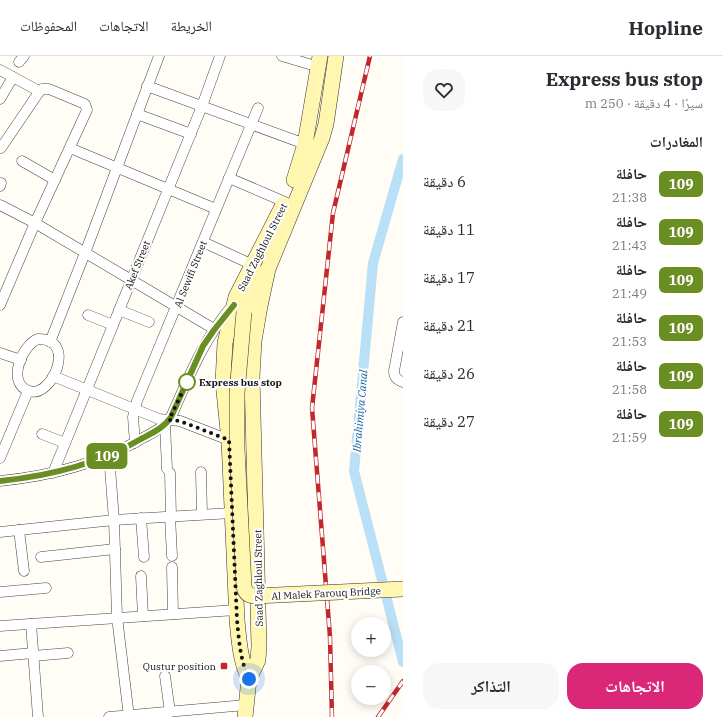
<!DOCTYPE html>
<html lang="ar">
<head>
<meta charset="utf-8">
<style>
	body { margin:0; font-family:"IBM Plex Serif","Noto Naskh Arabic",serif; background:#f7f7f7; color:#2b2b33; direction:rtl; height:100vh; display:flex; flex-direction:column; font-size:15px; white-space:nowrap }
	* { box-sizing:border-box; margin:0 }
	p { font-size:13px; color:#7c7c81 }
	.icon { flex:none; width:22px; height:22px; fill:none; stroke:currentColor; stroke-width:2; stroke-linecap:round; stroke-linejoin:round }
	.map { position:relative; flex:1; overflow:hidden; direction:ltr }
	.drawer { display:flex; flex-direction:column; background:#fff; width:320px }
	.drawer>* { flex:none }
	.badge { padding:0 8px; border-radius:6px; font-size:14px; line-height:26px }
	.buttons { position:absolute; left:351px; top:561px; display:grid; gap:8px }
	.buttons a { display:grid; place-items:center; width:40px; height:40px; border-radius:50%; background:#fff; box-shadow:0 2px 10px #0003; font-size:20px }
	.you { position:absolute; width:20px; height:20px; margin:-10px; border:3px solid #fff; border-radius:50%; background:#1a73e8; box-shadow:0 0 0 6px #1a73e833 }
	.map>.badge { position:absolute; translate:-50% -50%; box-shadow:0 0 0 2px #fff }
	h2 { padding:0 20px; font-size:15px; line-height:36px }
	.round { display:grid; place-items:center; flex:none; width:42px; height:42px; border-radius:16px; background:#f7f7f7 }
	.summary { display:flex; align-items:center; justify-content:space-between; height:68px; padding:0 20px }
	h1 { font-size:19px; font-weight:700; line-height:30px }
	.primary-button { display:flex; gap:8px; margin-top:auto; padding:8px 20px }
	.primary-button a { flex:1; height:46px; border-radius:16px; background:#db2777; color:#fff; font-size:16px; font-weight:700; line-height:46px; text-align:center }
	.primary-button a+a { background:#f7f7f7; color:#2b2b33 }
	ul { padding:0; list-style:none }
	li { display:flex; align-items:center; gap:12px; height:48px; padding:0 20px }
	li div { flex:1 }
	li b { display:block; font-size:15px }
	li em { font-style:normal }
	li .badge { min-width:44px; font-weight:700; text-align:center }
	header { display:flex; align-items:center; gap:24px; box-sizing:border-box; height:56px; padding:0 20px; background:#fff; border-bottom:1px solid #e1e1e2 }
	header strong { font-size:19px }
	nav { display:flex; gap:22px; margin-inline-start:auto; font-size:14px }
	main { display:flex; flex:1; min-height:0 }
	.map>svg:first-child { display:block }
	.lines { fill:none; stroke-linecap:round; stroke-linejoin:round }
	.canal { stroke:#b9e0f7; stroke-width:10 }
	.minor-casing { stroke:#444; stroke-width:11 }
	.secondary-casing { stroke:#333; stroke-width:16 }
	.minor { stroke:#fff; stroke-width:10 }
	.secondary { stroke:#fff6b0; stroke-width:15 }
	.rail-casing { stroke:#c4262e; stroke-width:4.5 }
	.rail { stroke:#fff; stroke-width:3; stroke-dasharray:9; stroke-linecap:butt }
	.secondary-bridge-casing { stroke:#333; stroke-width:16; stroke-linecap:butt }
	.secondary-bridge { stroke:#fff6b0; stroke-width:15 }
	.line-casing { stroke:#fff; stroke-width:9 }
	.line { stroke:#6b8e23; stroke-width:6 }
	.walk { stroke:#111; stroke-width:4; stroke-dasharray:0 7.2 }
	.stop-dot { fill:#fff; stroke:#6b8e23; stroke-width:2 }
	.poi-dot { fill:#c4262e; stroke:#fff; stroke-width:1.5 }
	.labels { text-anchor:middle; stroke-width:4; stroke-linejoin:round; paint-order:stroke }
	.street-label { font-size:10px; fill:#111; stroke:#fff }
	.stop-label { font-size:10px; font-weight:bold; fill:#111; stroke:#fff; text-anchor:start }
	.poi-label { font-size:10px; fill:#111; stroke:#fff; text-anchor:end }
	.water-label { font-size:11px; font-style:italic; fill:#1768a6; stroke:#fff }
</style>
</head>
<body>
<header>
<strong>Hopline</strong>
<nav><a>الخريطة</a><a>الاتجاهات</a><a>المحفوظات</a></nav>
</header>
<main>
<section class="drawer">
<div class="summary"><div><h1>Express bus stop</h1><p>سيرًا · 4 دقيقة · 250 m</p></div><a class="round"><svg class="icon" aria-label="heart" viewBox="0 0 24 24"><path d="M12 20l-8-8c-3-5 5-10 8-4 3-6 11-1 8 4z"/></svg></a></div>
<h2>المغادرات</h2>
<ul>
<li><span class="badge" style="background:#6b8e23;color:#fff">109</span><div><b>حافلة</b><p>21:38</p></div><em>6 دقيقة</em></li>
<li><span class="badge" style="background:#6b8e23;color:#fff">109</span><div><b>حافلة</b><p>21:43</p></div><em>11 دقيقة</em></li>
<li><span class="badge" style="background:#6b8e23;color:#fff">109</span><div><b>حافلة</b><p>21:49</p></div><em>17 دقيقة</em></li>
<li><span class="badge" style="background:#6b8e23;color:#fff">109</span><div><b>حافلة</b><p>21:53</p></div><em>21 دقيقة</em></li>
<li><span class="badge" style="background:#6b8e23;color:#fff">109</span><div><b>حافلة</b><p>21:58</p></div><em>26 دقيقة</em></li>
<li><span class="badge" style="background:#6b8e23;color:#fff">109</span><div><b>حافلة</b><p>21:59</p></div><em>27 دقيقة</em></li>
</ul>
<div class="primary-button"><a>الاتجاهات</a><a>التذاكر</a></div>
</section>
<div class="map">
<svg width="403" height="661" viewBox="0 0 403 661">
	<rect width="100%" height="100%" fill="#fffdf5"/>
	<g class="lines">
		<polyline class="canal" points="403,103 373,207 354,415 403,606"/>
		<defs>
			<g id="minor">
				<polyline points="282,0 319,11"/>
				<polyline points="19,6 24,0"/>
				<polyline points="0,14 37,34 39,36 1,92"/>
				<polyline points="147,30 305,88"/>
				<polyline points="0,43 13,21"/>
				<polyline points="137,58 191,78"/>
				<polyline points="70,92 216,153"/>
				<polyline points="22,105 55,124"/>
				<polyline points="229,122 285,146"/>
				<polyline points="0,130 1,127"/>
				<polyline points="0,149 35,167 214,273"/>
				<polyline points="203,186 253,209"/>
				<polyline points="0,249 35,167 87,54 85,48 49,33 42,33 39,36"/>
				<polyline points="119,254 149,266"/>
				<polyline points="88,259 113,269"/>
				<path d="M403,266L394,315C394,321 397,324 403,326"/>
				<path d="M38,283C78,282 52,343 29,335C6,327 22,289 38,283Z"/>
				<polyline points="50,286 85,197 159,0"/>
				<polyline points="0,297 21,304"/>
				<polyline points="53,320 159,363 180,365 229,384"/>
				<polyline points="165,368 167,413"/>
				<polyline points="42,378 65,387"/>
				<polyline points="135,387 133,361 137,345 258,52"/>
				<polyline points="109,399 114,464 117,561 129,661"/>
				<polyline points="0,402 28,335"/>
				<polyline points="201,416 202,458"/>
				<polyline points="53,417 202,50 220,0"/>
				<polyline points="170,417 171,460"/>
				<path d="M0,425C50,420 98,408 141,383C152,377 164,372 171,361C189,321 203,284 232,250"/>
				<polyline points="170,460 172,500"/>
				<polyline points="141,462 144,501"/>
				<polyline points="19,474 24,515"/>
				<polyline points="0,476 114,464 232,457"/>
				<polyline points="41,501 115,493"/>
				<polyline points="172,511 173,558"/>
				<polyline points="141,520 143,560"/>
				<polyline points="0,536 46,532"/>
				<polyline points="31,568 38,661"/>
				<polyline points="0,570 236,554"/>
				<polyline points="0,600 33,597"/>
				<polyline points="33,600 68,597"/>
				<polyline points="165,620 170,656"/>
				<polyline points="109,661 246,649"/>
			</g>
			<g id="secondary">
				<polyline points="294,124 305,88 320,0"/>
				<path d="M244,256C249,241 253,227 265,216"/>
				<path d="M249,623C240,604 239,584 237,564L229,384L223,326L225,287L236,241L283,149"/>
				<polyline points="245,661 249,623 258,604 259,590 252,321 254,285 260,250 268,213 322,82 326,68 336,0"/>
			</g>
		</defs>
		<use href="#minor" class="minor-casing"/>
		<use href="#secondary" class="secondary-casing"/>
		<use href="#minor" class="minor"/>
		<use href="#secondary" class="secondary"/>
		<defs>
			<g id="rail">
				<polyline points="332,661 330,581 312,352 333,157 370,0"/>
				<polyline points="378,661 403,625"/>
			</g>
		</defs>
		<use href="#rail" class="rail-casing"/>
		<use href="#rail" class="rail"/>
		<defs>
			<path id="secondary-bridge" d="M244,256L237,337V393L244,530C245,537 249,540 256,540L403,533"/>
		</defs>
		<use href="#secondary-bridge" class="secondary-bridge-casing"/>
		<use href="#secondary-bridge" class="secondary-bridge"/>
	</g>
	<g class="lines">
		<defs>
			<path id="line" d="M0,425C50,420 98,408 141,383C152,377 164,372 171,361L203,290L214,274L234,249"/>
		</defs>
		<use href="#line" class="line-casing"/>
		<use href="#line" class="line"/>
		<path class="walk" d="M187,326L169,364L180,365L229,384L237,564C239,584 240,604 249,623"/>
	</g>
	<circle class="stop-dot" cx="187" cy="326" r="8"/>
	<rect class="poi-dot" x="220" y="606" width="8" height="8" rx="2"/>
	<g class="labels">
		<g class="street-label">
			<text transform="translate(262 191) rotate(-63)" y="4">Saad Zaghloul Street</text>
			<text transform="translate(137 209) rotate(-68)" y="4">Akef Street</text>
			<text transform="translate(190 218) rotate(-68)" y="4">Al Sewifi Street</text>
			<text transform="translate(258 522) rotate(-91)" y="4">Saad Zaghloul Street</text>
			<text transform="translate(326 537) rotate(-3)" y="4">Al Malek Farouq Bridge</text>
		</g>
		<g class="stop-label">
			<text x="199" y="330">Express bus stop</text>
		</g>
		<g class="poi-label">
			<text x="216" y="614">Qustur position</text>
		</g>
		<g class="water-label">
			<text transform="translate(360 355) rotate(-85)" y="4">Ibrahimiya Canal</text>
		</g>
	</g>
</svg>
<div class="buttons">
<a>+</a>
<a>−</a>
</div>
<div class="you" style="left:249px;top:623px"></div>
<b class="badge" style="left:107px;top:400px;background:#6b8e23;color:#fff">109</b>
</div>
</main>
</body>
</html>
